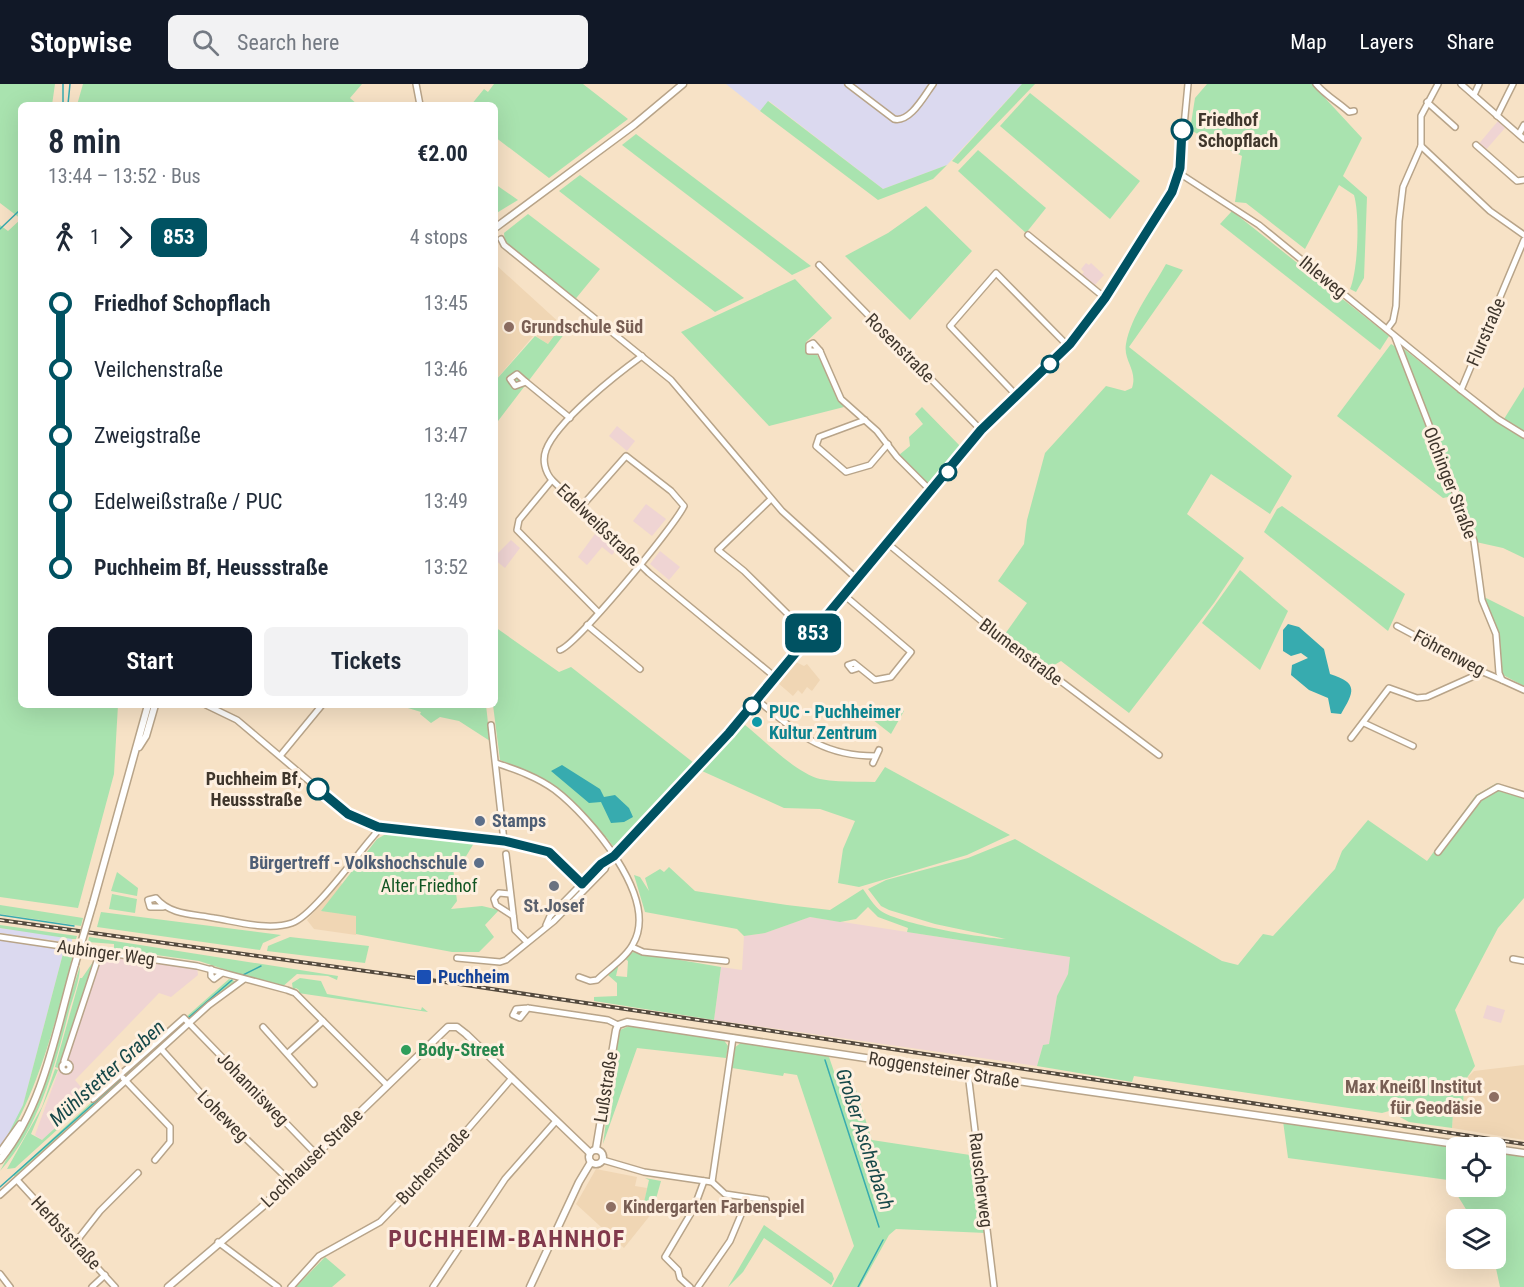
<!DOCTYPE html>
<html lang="en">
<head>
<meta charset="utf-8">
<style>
	body { margin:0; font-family:"Roboto Condensed",sans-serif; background:#f2f2f3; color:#1f2937; height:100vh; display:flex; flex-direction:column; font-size:22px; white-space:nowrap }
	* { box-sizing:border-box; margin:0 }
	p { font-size:20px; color:#747a83 }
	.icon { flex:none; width:33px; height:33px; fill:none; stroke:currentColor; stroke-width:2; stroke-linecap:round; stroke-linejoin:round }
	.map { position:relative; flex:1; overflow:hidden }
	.drawer { position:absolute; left:18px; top:18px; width:480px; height:606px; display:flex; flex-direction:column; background:#fff; border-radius:9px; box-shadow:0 6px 24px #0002 }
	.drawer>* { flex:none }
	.badge { padding:0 12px; border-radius:9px; font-size:21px; line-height:39px }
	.fabs { position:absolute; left:1446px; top:1053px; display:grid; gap:12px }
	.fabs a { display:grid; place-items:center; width:60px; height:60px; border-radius:9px; background:#fff; box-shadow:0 6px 24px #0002; font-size:30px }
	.map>.badge { position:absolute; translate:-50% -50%; box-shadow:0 0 0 3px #fff }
	.legs { display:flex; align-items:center; gap:9px; height:66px; padding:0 30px; font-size:20px }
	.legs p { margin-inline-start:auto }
	.summary { display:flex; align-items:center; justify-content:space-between; height:102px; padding:0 30px }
	h1 { font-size:33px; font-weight:600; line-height:45px }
	.cta { display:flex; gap:12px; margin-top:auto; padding:12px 30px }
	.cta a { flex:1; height:69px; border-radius:9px; background:#111827; color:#fff; font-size:24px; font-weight:600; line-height:69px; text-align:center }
	.cta a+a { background:#f2f2f3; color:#1f2937 }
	ul { padding:0 30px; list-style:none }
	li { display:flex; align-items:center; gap:21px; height:66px; font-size:22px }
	li i { display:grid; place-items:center; width:9px; height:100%; margin:0 8px; background:currentColor }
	li i::after { content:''; width:15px; height:15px; margin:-8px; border:4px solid; border-radius:50%; background:#fff }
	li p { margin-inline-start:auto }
	li:first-child i { background:linear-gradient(#0000 50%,currentColor 0) }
	li:last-child i { background:linear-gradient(currentColor 50%,#0000 0) }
	header { display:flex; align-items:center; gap:36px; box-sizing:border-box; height:84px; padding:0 30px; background:#111827; color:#fff }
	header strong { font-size:28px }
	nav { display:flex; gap:33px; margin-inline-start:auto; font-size:21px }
	.search { width:420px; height:54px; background:#f2f2f3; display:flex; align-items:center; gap:15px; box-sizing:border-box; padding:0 21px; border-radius:9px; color:#747a83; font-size:22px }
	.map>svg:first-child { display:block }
	.commercial { fill:#dbd9ef }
	.industrial { fill:#efd4d3 }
	.built { fill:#f0d6b4 }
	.green { fill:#a9e3af }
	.water { fill:#37abaf }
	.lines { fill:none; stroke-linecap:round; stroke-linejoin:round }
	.stream { stroke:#37abaf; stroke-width:1.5 }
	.minor-casing { stroke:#b8a489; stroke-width:8 }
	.tertiary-casing { stroke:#b8a489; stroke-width:9 }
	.minor { stroke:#fff; stroke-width:5 }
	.tertiary { stroke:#fff; stroke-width:6 }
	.rail-casing { stroke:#544a3e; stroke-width:4 }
	.rail { stroke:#fef0e0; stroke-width:1.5; stroke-dasharray:4.5; stroke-linecap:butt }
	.tertiary-bridge-casing { stroke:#b8a489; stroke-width:9; stroke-linecap:butt }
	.tertiary-bridge { stroke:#fff; stroke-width:6 }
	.line-1-casing { stroke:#fff; stroke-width:14 }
	.line-1 { stroke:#005262; stroke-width:9 }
	.stop-1-dot { fill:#fff; stroke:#005262; stroke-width:3 }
	.education-dot { fill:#8d6e63; stroke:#fef0e0; stroke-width:2 }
	.culture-dot { fill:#0f9aa8; stroke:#fef0e0; stroke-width:2 }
	.service-dot { fill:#5c6f8a; stroke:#fef0e0; stroke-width:2 }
	.worship-dot { fill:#6b7280; stroke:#fef0e0; stroke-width:2 }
	.transit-dot { fill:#1a4fb4; stroke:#fef0e0; stroke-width:2 }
	.leisure-dot { fill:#2e9e5b; stroke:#fef0e0; stroke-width:2 }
	.labels { text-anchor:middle; stroke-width:6; stroke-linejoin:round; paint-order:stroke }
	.stop-label { font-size:18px; font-weight:bold; fill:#3f362c; stroke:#fef0e0; text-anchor:start }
	.street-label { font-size:18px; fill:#3f362c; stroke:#fef0e0 }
	.education-label { font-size:18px; font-weight:bold; fill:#785e54; stroke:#fef0e0; text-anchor:start }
	.culture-label { font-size:18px; font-weight:bold; fill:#0d838f; stroke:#fef0e0; text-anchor:start }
	.service-label { font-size:18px; font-weight:bold; fill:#4e5e75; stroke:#fef0e0; text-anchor:start }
	.park-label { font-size:18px; fill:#152; stroke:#fef0e0 }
	.worship-label { font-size:18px; font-weight:bold; fill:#5b616d; stroke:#fef0e0 }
	.transit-label { font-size:18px; font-weight:bold; fill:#164399; stroke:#fef0e0; text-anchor:start }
	.leisure-label { font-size:18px; font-weight:bold; fill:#27864d; stroke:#fef0e0; text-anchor:start }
	.water-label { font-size:20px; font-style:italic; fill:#164849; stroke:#fef0e0 }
	.district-label { font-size:24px; font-weight:bold; letter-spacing:1.5px; fill:#81394c; stroke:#fef0e0 }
</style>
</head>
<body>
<header>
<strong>Stopwise</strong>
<div class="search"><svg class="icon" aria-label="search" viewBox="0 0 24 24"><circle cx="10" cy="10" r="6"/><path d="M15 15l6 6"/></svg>Search here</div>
<nav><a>Map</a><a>Layers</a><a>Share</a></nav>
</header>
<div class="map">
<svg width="1524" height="1203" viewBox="0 0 1524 1203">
	<rect width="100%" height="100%" fill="#f7e2c6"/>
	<g class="commercial">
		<polygon points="726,0 1022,0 947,81 883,105 769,17 760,27"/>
		<polygon points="0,844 72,854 72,859 0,849"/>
		<polygon points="0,856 64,866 23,1021 13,1043 0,1062"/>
	</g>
	<g class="industrial">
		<polygon points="1498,37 1505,44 1484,68 1477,62"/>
		<polygon points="1086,179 1089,181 1091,179 1104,191 1094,202 1081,191 1084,188 1081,185"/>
		<polygon points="617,342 635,357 627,367 609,352"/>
		<polygon points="646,420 666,435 652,452 633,437"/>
		<polygon points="595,450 616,466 612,471 602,463 587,481 578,473"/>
		<polygon points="511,456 520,464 505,484 495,476 495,472"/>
		<polygon points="660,467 680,483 669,496 650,480"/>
		<polygon points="810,833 1070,873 1068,890 1057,912 1049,960 1043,961 1037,982 714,936 721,883 742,886 744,852 765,849"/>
		<polygon points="102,868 197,882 198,891 171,913 159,909 75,996 89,1013 42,1056 35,1051"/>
		<polygon points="1487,921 1505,926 1501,939 1483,934"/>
	</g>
	<g class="built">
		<polygon points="495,180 562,241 548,260 534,251 495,297"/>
		<polygon points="796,578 804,582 807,580 820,596 812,607 807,603 802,610 798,606 793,612 778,599"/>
		<polygon points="340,798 350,807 358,837 356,851 314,845 307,836"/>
		<polygon points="1524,981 1524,1056 1452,1044 1453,1030 1463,1029 1464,997 1474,987"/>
		<polygon points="596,1085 637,1093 635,1102 647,1104 643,1127 652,1129 624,1164 576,1120"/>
	</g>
	<g class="green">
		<polygon points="0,0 55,0 52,21 21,21 21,621 118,621 114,690 78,824 0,813 0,141 8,147 21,135 0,119"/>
		<polygon points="83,0 362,0 350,14 358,21 77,21"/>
		<polygon points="494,0 583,0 628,35 549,94 495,53 495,21 471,21 484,5 488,8"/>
		<polygon points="1022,0 1035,0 958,80 952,77"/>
		<path d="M1207,0H1312L1362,54L1343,92L1367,113L1364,194L1356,208L1350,205C1358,187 1360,131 1354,111L1339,101L1305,165L1246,119L1235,118L1242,72L1190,46L1195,14Z"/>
		<polygon points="1030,9 1140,97 1110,135 1000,42"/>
		<polygon points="768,17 883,105 947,81 933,95 878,116 760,27"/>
		<polygon points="636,50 811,182 792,191 622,61"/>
		<polygon points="978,66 1046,124 1026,149 958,87"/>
		<polygon points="580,91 744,214 715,228 559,107"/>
		<polygon points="495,100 518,116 495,130"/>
		<polygon points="926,122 972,167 910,236 845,172 888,149"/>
		<polygon points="1232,127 1389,252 1380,266 1220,140"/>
		<polygon points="528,130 600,185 573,218 505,160 504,149"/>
		<path d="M1166,180L1183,186L1129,263L1292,392L1270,430L1211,390L1187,430L1244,474L1214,519L1129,629L1061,577L1051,583L1005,550L1027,519L998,497L1024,460L1027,436L1045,369L1106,302L1125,307L1132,304C1138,286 1123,277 1126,260C1131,232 1153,204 1166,180Z"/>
		<path d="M795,195L832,234L806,258L809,270L817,271C828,287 832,307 844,323L769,342L681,248Z"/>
		<polygon points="562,241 568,245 495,341 495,297 535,252 548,260"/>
		<polygon points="1391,260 1396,263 1453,412 1443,414 1337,332"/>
		<polygon points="1404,265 1499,340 1524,354 1524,474 1503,464 1476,458 1403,267"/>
		<polygon points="1524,303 1524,347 1504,335"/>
		<polygon points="922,323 960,362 928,399 899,371 910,362 909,353 923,340 915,330"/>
		<polygon points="1282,422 1405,510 1388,547 1264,448 1277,425"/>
		<polygon points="1240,486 1288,527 1260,586 1202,539"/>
		<polygon points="1484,513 1524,533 1524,602 1503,591 1500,580 1500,555"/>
		<path d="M495,543L559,588L571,583L694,679L616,761L613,762L606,753L603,755C569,712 551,696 500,676L493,621H495Z"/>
		<polygon points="398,621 486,621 490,657 459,637 440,633 431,639 420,630 421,628"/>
		<polygon points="895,621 904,627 891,650 868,632"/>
		<path d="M745,641C765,657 796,689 820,695C839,699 857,697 875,698L885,683L1010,751L967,771L859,803L838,799L843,765L855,737L820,725L784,724L702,687Z"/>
		<path d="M1497,699L1524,708V814L1498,844L1455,926L1475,982L1464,998L1463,1029L1453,1030L1452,1044L1409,1038L1389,1027L1382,1029L1134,992L1132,998L1037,982L1043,961L1049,960L1057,912L1068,890L1070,873L907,848L908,844L878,833L868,823L856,835L840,838L810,833L765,849L744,852L737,845L645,828L634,791L640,793L649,807L645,794L660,785L664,788L669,783L695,807L787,821L830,826L863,805C868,812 874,822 881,827C900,840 981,854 1006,855L935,840L889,826L881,822L868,805L886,796L968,774L1015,755L1222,877L1238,881L1263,850L1273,852L1335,785L1342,767L1368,736L1427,777L1476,711Z"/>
		<polygon points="386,750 474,759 459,784 453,783 457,817 451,825 482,822 499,826 485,841 494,853 479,868 452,868 356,850 356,832 321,827 377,755"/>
		<polygon points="117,788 138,804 137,812 111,807"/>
		<polygon points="112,810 137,815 135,829 109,825"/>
		<polygon points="0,821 83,834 81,842 0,830"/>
		<polygon points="101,828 281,851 263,859 260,866 97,843"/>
		<polygon points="0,841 77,852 76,855 72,855 0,844"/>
		<polygon points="89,853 338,892 337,896 328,892 297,890 281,904 199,877 114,865 114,860 88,858"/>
		<polygon points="290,853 369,862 365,879 267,867 268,862"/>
		<path d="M64,866L74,867C58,929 37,1015 0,1066L23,1021Z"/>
		<polygon points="633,868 721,883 714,936 594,917 594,913 617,912 617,899 608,891 619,879 616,892 627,893 628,877 624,874"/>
		<polygon points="95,875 58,984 55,983 80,894 82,894"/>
		<path d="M80,882C80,896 73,913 69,927C55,982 39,1044 0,1087L35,1023Z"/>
		<polygon points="300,894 321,897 327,910 421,926 422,923 428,928 298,909 299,906 296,904 293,906 292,899"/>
		<polygon points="229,895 237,898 190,937 186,933"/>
		<polygon points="629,942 723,955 728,962 726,974 637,964 603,1060 618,947"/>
		<polygon points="742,958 828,970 841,1008 855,1003 872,1056 970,1071 980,1144 986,1145 986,1149 896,1145 889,1151 860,1203 832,1203 854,1162 797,991 784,989 783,992 732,984 734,964"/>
		<polygon points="55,985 58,986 31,1050 42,1056 89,1013 91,1015 15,1084 7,1085 42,1023"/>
		<polygon points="119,993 123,997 16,1093 13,1091"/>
		<polygon points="1283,1037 1464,1063 1456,1064 1456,1102 1496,1102 1496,1068 1524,1073 1524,1203 1500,1203 1494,1175 1496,1136 1472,1135 1448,1096 1288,1074"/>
		<polygon points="645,1094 661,1097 652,1129 642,1127 649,1096"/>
		<polygon points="764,1141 832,1189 834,1195 831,1201 764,1154 743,1188 728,1203"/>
		<polygon points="325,1173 346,1191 332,1203 296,1203"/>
	</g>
	<g class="water">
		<path d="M1288,540L1299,543L1324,565L1330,590C1359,599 1354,608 1341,630L1331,629L1328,614L1309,606L1291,591L1292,581L1308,574L1301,569L1291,572L1283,567V546Z"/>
		<polygon points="562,681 600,705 604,713 615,711 629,724 633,733 624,738 611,739 601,718 589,719 551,687"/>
	</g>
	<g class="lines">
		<g class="stream">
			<polyline points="63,0 63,20"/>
			<polyline points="63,21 68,20 70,0"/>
			<polyline points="0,145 21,125"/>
			<polyline points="0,831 74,842"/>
			<polyline points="241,892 261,882"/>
			<polyline points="187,935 232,896"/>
			<polyline points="825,976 879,1143"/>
			<polyline points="125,991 184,938"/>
			<polyline points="0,1103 121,995"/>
			<polyline points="858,1203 883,1156"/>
		</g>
		<defs>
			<g id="minor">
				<polyline points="416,0 420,21"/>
				<path d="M848,0L894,35C910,39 924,12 933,0"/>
				<path d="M1316,0C1326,12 1337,17 1349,28L1354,27"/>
				<polyline points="1461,0 1524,55"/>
				<polyline points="1474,11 1479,0"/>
				<polyline points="1427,18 1455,43"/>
				<polyline points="1497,32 1513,0"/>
				<polyline points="1519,50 1524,41"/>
				<polyline points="1476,61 1517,97 1524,96"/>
				<polyline points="1421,62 1490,127 1524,151"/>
				<polyline points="1179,89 1259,141 1461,306 1498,335 1524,351"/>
				<polyline points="1028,151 1105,214"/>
				<polyline points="501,155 504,161 671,296 782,427 857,495"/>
				<polyline points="819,181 981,346"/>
				<polyline points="1387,245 1393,237 1396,222 1399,137 1403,103 1421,62 1421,32 1438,0"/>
				<polyline points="1395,253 1474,457 1482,516 1496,550 1499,589 1502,596 1524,606"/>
				<polygon points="813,259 820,267 809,267 809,261"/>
				<polyline points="820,267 841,315 877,347 897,373 931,407"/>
				<path d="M642,272C617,290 556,338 546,366C542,376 545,388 552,396L649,489L775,593"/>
				<polygon points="517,290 526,298 515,302 510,295"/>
				<polyline points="526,298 570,334"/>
				<polyline points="1461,306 1524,156"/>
				<polyline points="1017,312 950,242 996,189 1068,262"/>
				<polyline points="865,336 819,353 816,362 846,388 870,381 888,360"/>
				<polyline points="552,396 519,436 517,446 598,528"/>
				<polyline points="771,415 718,466 744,487 810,552"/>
				<polyline points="887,459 990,544 1159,671"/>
				<polyline points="844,511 911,568 891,593 875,596 854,579 848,581 852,586 858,584"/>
				<polyline points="587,541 640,585"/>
				<polyline points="1397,542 1483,588 1502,596"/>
				<path d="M560,566C577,560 674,443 684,422L671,407L626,372L581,423"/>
				<path d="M757,616C797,648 820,672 875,672"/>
				<path d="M206,621L237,636L348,730C405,767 490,738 550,769C564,776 575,793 586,804"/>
				<polyline points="1364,639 1413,662"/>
				<polyline points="491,641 504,757"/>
				<polyline points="1351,654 1389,604 1417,614 1427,613 1483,588"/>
				<polyline points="280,672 322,621"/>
				<path d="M496,679C517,686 537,693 555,706C589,732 660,814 633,860C626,874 608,885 597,896L590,897L579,893"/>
				<polyline points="873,679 879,666"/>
				<polyline points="1438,768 1479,714 1498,703 1524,711"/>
				<polyline points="506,770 515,846 527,858"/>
				<polyline points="510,810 499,809 494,815 496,821 513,832"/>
				<path d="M163,823H150L148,816L156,814C170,831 193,830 214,834C238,838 269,847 292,839C313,832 358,769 376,749L377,743"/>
				<polyline points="546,841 550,832 601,780 613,772 707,675 981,346 1070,260 1105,214 1172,109 1180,84 1188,0"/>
				<polyline points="0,853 197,882 287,906 295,909 387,1001"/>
				<polyline points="632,863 643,868 726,877"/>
				<polyline points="457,874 500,878 506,876 554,837 605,785 607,778"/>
				<polyline points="1513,875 1524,877"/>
				<polyline points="211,885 211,892 214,895 222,889"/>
				<polyline points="528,924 520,934 513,931 516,925 528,924 608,936 618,941"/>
				<polyline points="263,943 314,1000"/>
				<polyline points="161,965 216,1026 289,1096"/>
				<polyline points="288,969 323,937"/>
				<polyline points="64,977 100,868"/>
				<circle cx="66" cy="983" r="4"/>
				<polyline points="968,989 994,1203"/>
				<polyline points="123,994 170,1043 170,1058 155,1076"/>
				<polyline points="93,1015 184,934 316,1070"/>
				<polyline points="0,1068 20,1040"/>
				<polyline points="603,1076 644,1088 712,1098 725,1110 766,1116"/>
				<polyline points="17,1096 115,1203"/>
				<polyline points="712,1098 733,954"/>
				<polyline points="0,1111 209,921 243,896"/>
				<polyline points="218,1158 278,1203"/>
				<polyline points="75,1159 100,1127 138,1089"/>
				<polyline points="0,1190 10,1203"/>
				<polyline points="92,1203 105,1191"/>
				<polyline points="291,1203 319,1172 380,1138 448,1068 512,994"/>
				<polyline points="433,1203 505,1095 556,1037"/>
				<polyline points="690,1203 680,1194 678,1186 665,1173 694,1124 704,1097"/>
				<polyline points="698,1203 730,1157 748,1114"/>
			</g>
			<g id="tertiary">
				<polyline points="495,144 634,41 683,0"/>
				<polyline points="139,663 146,652 155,621"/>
				<polyline points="93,819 148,621"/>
				<polyline points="596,1065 616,946 618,941 627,938 1058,1003 1484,1064"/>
				<polyline points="1496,1065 1524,1069"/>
				<circle cx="596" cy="1073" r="7"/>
				<path d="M0,1076C44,1022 56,946 75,880"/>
				<polyline points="168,1203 262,1123 448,943 457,943 466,950 590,1069"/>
				<polyline points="530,1203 579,1098 591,1078"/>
			</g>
		</defs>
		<use href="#minor" class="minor-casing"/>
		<use href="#tertiary" class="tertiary-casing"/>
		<use href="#minor" class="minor"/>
		<use href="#tertiary" class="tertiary"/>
		<defs>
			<polyline id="rail" points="0,836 459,900 1524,1060"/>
		</defs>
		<use href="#rail" class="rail-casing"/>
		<use href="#rail" class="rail"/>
		<defs>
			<polyline id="tertiary-bridge" points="75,880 93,819"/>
		</defs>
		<use href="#tertiary-bridge" class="tertiary-bridge-casing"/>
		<use href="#tertiary-bridge" class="tertiary-bridge"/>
	</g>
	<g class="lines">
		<defs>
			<polyline id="line-1" points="318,705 348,730 378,743 504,757 549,768 582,800 601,780 614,772 729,649 981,346 1070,260 1105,214 1172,108 1180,84 1182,46"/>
		</defs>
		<use href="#line-1" class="line-1-casing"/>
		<use href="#line-1" class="line-1"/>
	</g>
	<g class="stop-1-dot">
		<circle cx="1182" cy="46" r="10"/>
		<circle cx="1050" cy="280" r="8"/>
		<circle cx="948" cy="388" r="8"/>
		<circle cx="752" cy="622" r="8"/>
		<circle cx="318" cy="705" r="10"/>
	</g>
	<g class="education-dot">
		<circle cx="509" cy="243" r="6"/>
		<circle cx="1494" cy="1013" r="6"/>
		<circle cx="611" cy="1123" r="6"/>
	</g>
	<circle class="culture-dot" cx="757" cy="638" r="6"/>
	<g class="service-dot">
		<circle cx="480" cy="737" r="6"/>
		<circle cx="479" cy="779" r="6"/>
	</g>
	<circle class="worship-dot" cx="554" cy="802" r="6"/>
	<rect class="transit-dot" x="416" y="885" width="16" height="16" rx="3"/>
	<circle class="leisure-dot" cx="406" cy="966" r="6"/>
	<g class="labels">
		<g class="stop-label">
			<text x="1198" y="42">Friedhof<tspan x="1198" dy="21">Schopflach</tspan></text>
			<text x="302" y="701" text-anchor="end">Puchheim Bf,<tspan x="302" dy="21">Heussstraße</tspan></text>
		</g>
		<g class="street-label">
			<text transform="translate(1323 193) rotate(39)" y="6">Ihleweg</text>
			<text transform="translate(1486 248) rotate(-67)" y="6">Flurstraße</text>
			<text transform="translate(900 264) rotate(45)" y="6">Rosenstraße</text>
			<text transform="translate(1450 399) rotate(69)" y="6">Olchinger Straße</text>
			<text transform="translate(599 441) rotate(44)" y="6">Edelweißstraße</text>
			<text transform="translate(1021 568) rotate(37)" y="6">Blumenstraße</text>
			<text transform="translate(1449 569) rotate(28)" y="6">Föhrenweg</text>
			<text transform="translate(106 869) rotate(8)" y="6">Aubinger Weg</text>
			<text transform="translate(944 986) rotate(9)" y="6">Roggensteiner Straße</text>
			<text transform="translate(606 1003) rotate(-81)" y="6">Lußstraße</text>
			<text transform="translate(253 1005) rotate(46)" y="6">Johannisweg</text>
			<text transform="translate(223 1032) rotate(45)" y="6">Loheweg</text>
			<text transform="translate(312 1074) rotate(-44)" y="6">Lochhauser Straße</text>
			<text transform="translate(433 1082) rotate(-47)" y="6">Buchenstraße</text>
			<text transform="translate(981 1096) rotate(83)" y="6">Rauscherweg</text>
			<text transform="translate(66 1149) rotate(47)" y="6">Herbststraße</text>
		</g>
		<g class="education-label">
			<text x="521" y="249">Grundschule Süd</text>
			<text x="1482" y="1009" text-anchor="end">Max Kneißl Institut<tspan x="1482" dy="21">für Geodäsie</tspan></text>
			<text x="623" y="1129">Kindergarten Farbenspiel</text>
		</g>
		<g class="culture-label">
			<text x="769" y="634">PUC - Puchheimer<tspan x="769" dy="21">Kultur Zentrum</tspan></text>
		</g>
		<g class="service-label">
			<text x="492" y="743">Stamps</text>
			<text x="467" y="785" text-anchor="end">Bürgertreff - Volkshochschule</text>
		</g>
		<g class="park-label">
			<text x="429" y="808">Alter Friedhof</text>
		</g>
		<g class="worship-label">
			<text x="554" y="828">St.Josef</text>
		</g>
		<g class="transit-label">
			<text x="438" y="899">Puchheim</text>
		</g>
		<g class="leisure-label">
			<text x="418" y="972">Body-Street</text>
		</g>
		<g class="water-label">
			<text transform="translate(107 989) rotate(-42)" y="7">Mühlstetter Graben</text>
			<text transform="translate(865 1055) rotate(72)" y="7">Großer Ascherbach</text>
		</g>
		<g class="district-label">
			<text x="507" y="1163">PUCHHEIM-BAHNHOF</text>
		</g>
	</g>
</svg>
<div class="fabs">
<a><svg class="icon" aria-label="locate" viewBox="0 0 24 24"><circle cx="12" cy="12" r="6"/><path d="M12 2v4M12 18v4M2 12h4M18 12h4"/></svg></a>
<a><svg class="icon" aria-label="layers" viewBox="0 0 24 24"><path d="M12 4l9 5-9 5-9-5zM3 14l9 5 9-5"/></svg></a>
</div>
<b class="badge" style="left:813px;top:549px;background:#005262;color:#fff">853</b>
<section class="drawer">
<div class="summary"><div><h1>8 min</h1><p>13:44 – 13:52 · Bus</p></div><b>€2.00</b></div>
<div class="legs"><svg class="icon" aria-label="walk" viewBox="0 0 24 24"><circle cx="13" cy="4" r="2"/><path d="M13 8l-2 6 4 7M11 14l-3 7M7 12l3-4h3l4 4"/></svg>1<svg class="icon" aria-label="forward" viewBox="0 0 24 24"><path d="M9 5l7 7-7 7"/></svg><b class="badge" style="background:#005262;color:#fff">853</b><p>4 stops</p></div>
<ul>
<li><i style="color:#005262"></i><b>Friedhof Schopflach</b><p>13:45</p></li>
<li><i style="color:#005262"></i><span>Veilchenstraße</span><p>13:46</p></li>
<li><i style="color:#005262"></i><span>Zweigstraße</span><p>13:47</p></li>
<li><i style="color:#005262"></i><span>Edelweißstraße / PUC</span><p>13:49</p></li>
<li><i style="color:#005262"></i><b>Puchheim Bf, Heussstraße</b><p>13:52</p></li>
</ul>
<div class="cta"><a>Start</a><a>Tickets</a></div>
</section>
</div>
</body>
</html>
